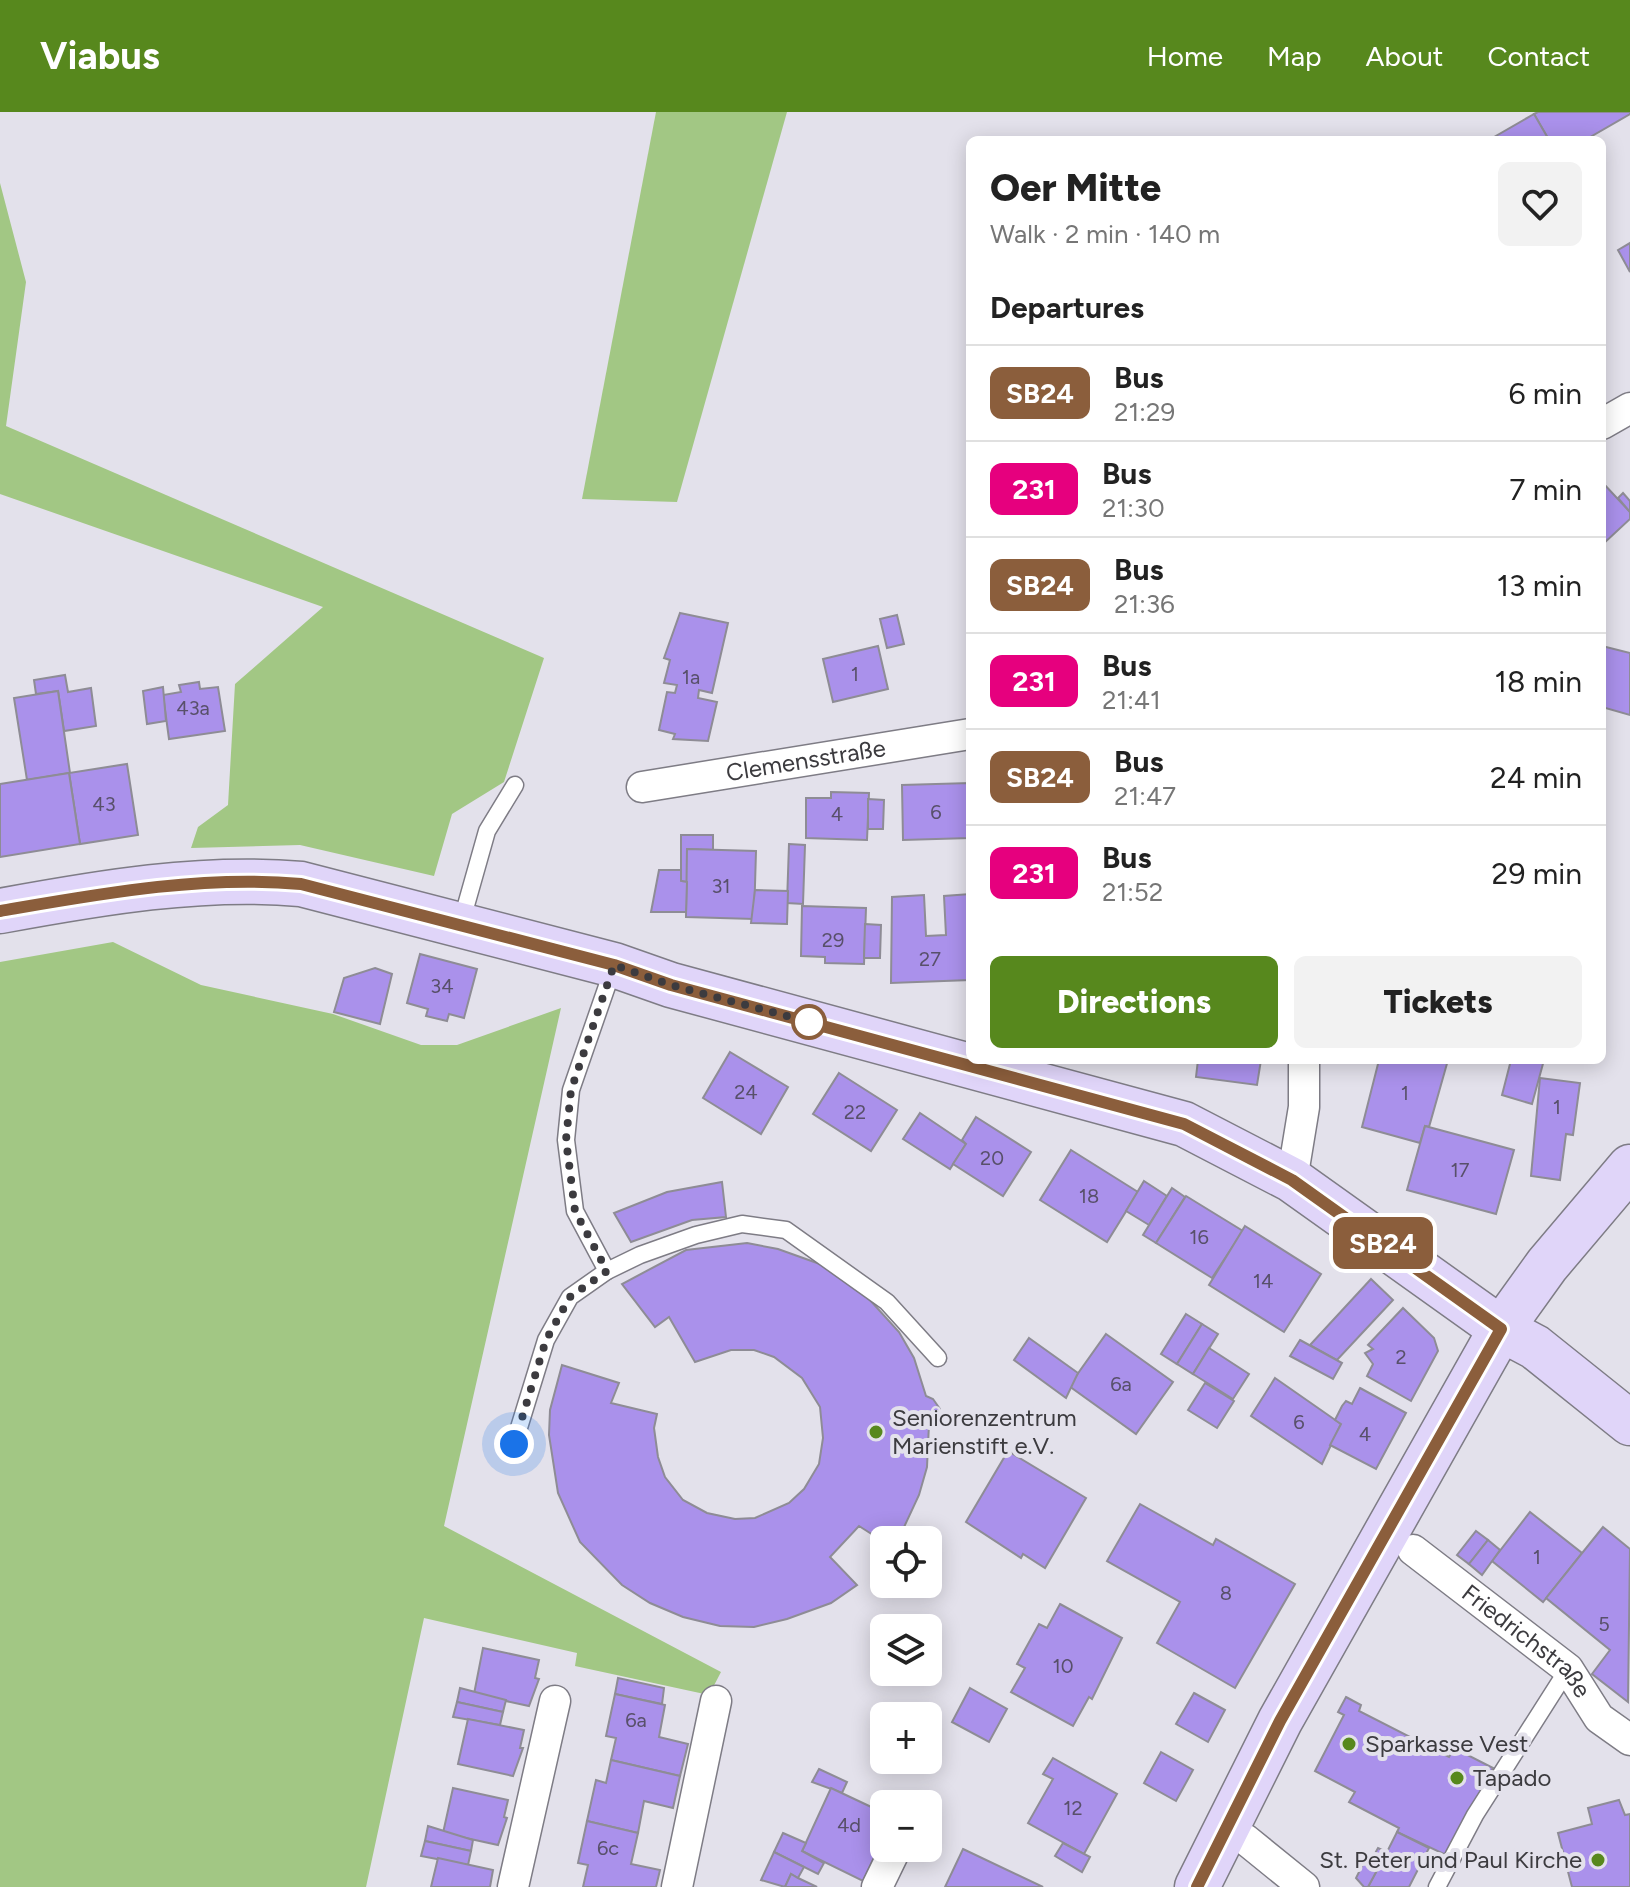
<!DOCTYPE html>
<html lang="en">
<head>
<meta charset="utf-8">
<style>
	body { margin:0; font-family:Figtree,sans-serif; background:#f2f2f2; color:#222; height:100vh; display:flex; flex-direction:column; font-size:30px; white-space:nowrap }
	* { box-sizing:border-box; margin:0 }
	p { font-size:26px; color:#767676 }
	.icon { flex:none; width:44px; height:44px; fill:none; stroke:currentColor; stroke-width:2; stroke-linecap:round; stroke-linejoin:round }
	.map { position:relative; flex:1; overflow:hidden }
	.details { position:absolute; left:966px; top:24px; width:640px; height:928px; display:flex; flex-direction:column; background:#fff; border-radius:12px; box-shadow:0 4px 20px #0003 }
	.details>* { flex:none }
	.badge { padding:0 16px; border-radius:12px; font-size:28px; line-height:52px }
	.fabs { position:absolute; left:870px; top:1414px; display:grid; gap:16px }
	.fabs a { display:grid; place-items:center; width:72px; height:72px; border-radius:12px; background:#fff; box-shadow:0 4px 20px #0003; font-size:40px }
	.you { position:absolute; width:40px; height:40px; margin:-20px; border:6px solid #fff; border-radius:50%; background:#1a73e8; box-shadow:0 0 0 12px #1a73e833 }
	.map>.badge { position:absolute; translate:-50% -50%; box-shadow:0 0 0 4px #fff }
	h2 { padding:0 24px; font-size:30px; line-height:72px }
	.round { display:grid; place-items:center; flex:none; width:84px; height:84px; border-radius:12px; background:#f2f2f2 }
	.headline { display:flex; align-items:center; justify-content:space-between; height:136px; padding:0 24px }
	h1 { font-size:38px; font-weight:800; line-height:60px }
	.button { display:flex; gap:16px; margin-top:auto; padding:16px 24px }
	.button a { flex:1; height:92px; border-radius:12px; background:#57881d; color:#fff; font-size:32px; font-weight:800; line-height:92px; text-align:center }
	.button a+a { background:#f2f2f2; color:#222 }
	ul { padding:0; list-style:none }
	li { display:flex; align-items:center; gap:24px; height:96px; padding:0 24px; border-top:2px solid #e0e0e0 }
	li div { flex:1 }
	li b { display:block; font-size:30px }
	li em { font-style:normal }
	li .badge { min-width:88px; font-weight:700; text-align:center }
	header { display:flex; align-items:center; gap:48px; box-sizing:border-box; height:112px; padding:0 40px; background:#57881d; color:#fff }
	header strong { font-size:38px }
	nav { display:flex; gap:44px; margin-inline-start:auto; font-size:28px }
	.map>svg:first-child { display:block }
	.green { fill:#a2c784 }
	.building { fill:#aa91eb; stroke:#8e8c95; stroke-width:2 }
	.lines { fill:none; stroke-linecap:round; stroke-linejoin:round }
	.lane-casing { stroke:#7e7c85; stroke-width:19 }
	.street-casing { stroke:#7e7c85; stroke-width:33 }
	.secondary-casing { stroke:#7e7c85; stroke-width:47 }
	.lane { stroke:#fff; stroke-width:16 }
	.street { stroke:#fff; stroke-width:30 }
	.secondary { stroke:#e0d5f9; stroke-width:44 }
	.line-casing { stroke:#fff; stroke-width:18 }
	.line { stroke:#8b5e3c; stroke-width:12 }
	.walk { stroke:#3c3b3f; stroke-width:8; stroke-dasharray:0 14.4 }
	.stop-dot { fill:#fff; stroke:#8b5e3c; stroke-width:4 }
	.poi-dot { fill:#57881d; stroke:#e3e1eb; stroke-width:3 }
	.labels { text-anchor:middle; stroke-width:8; stroke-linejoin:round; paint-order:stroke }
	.number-label { font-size:20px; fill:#58506a }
	.street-label { font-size:24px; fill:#3c3b3f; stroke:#e3e1eb }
	.poi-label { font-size:24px; fill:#3c3b3f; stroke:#e3e1eb; text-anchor:start }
</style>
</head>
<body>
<header>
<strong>Viabus</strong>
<nav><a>Home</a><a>Map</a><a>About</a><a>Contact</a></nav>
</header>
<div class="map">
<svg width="1630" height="1775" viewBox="0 0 1630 1775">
	<rect width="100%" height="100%" fill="#e3e1eb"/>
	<g class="green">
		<polygon points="656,0 787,0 677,390 582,387"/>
		<polygon points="0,71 26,170 6,314 544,546 504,670 452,702 434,764 300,733 191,736 198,715 228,693 235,572 323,495 0,382"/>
		<polygon points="113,830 201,873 333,902 421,933 457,933 561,896 444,1414 721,1560 709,1583 575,1554 577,1541 424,1506 366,1775 0,1775 0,850"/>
	</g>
	<g class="building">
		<polygon points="1538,0 1630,0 1630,2 1585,28 1549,28 1534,2"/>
		<polygon points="1534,2 1549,28 1489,28"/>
		<polygon points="1630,131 1630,160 1618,138"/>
		<polygon points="1602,370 1630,400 1630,407 1602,433"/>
		<polygon points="1623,381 1630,389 1630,400 1618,386"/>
		<polygon points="680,501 728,511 712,581 699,578 698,586 717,590 708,629 673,627 675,622 659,618 667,580 675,581 677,573 664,571 670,548 664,546"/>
		<polygon points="897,503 904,532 887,536 880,507"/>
		<polygon points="878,534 888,577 833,590 823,547"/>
		<polygon points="1602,534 1630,541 1630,603 1602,595"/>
		<polygon points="65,563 68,580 91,576 96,614 64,619 58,579 36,582 34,568"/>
		<polygon points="199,570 200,577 218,575 225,619 169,627 163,583 181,580 179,573"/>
		<polygon points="163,575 166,609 147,612 143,579"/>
		<polygon points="58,579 70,661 27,668 14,586"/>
		<polygon points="127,652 138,723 80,732 69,661"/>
		<polygon points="69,661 80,732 0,745 0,672"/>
		<polygon points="970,671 970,726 903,728 902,673"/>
		<polygon points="831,680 869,681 867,728 806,726 806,686 831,686"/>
		<polygon points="868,687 884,688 883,717 868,717"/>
		<polygon points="681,723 713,723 713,738 687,737 687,770 681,769"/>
		<polygon points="789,732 805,733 803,792 787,791"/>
		<polygon points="687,737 756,739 754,807 686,805"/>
		<polygon points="659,758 681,758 681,769 687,770 686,800 651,800"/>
		<polygon points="755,778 788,779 787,812 751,811"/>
		<polygon points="970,782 970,868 891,871 892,785 924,783 926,824 946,823 944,784"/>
		<polygon points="802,794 866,796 864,852 825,851 825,845 801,844"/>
		<polygon points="865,812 881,813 880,846 864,846"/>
		<polygon points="420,842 477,857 464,906 449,902 447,909 426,904 428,897 407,891"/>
		<polygon points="375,856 392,862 380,912 334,900 344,866"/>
		<polygon points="730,940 788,975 761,1022 703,986"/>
		<polygon points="1198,948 1261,948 1257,973 1196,965"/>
		<polygon points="1379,948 1448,948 1429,1015 1425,1014 1420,1031 1362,1015"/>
		<polygon points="1511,948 1544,948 1532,992 1502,983"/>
		<polygon points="839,961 897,998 871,1039 813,1002"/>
		<polygon points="1540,966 1580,971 1573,1023 1566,1022 1560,1068 1531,1064"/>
		<polygon points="920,1001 966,1032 950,1057 903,1027"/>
		<polygon points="976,1005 1031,1040 1003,1084 953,1052 966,1032 962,1028"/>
		<polygon points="1425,1014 1514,1038 1496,1102 1407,1078"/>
		<polygon points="1071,1038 1138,1080 1107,1130 1040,1088"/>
		<polygon points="1144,1069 1167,1084 1149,1113 1126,1099"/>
		<polygon points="722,1070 726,1105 692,1108 631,1130 614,1101 667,1080"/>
		<polygon points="1172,1076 1185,1085 1156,1131 1143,1123"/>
		<polygon points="1186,1084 1243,1119 1212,1166 1156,1131"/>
		<polygon points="1245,1114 1321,1162 1284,1220 1209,1173"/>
		<polygon points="747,1131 778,1137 831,1156 869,1187 899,1220 914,1246 926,1284 933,1287 940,1297 940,1302 929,1312 927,1355 919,1383 898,1428 884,1430 859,1414 830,1445 857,1473 831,1491 787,1507 754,1515 720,1514 683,1505 650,1491 622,1473 580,1430 558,1381 549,1323 550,1298 562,1253 619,1271 611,1291 657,1302 654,1316 658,1345 665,1365 683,1388 707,1401 735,1407 755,1406 789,1391 804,1377 819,1352 823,1326 820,1295 802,1266 774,1245 754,1238 731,1238 695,1250 669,1205 655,1215 622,1172 686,1138"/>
		<polygon points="1371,1167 1393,1188 1337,1248 1310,1233"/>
		<polygon points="1403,1196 1434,1226 1438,1239 1411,1289 1367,1264 1373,1252 1365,1241 1373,1237 1368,1233"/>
		<polygon points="1186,1202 1202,1212 1177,1252 1161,1242"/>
		<polygon points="1202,1212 1218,1222 1193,1262 1177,1252"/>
		<polygon points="1106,1222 1173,1270 1136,1322 1069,1274"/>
		<polygon points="1029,1226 1078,1261 1066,1286 1014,1248"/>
		<polygon points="1300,1228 1342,1251 1333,1267 1290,1244"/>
		<polygon points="1209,1236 1249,1262 1233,1287 1193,1262"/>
		<polygon points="1275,1266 1341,1312 1322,1352 1251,1304"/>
		<polygon points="1205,1271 1234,1289 1217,1316 1188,1298"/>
		<polygon points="1360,1276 1406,1301 1376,1357 1330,1333 1341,1312 1335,1308 1342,1294 1346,1289 1352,1292"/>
		<polygon points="1008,1339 1086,1386 1045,1456 1023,1442 1021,1446 966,1410"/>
		<polygon points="1140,1392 1213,1433 1216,1427 1295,1472 1235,1576 1157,1531 1180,1490 1107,1449"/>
		<polygon points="1530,1400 1582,1441 1543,1490 1492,1449"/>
		<polygon points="1603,1415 1630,1437 1628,1590 1592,1562 1610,1538 1546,1486"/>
		<polygon points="1476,1419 1488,1428 1469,1452 1457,1443"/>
		<polygon points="1488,1428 1500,1438 1482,1463 1469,1452"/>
		<polygon points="1060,1492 1122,1526 1092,1587 1089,1585 1073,1614 1011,1580 1025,1556 1017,1552 1039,1512 1047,1516"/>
		<polygon points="483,1536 539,1548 535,1566 539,1567 529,1594 474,1582"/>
		<polygon points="618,1566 664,1576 662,1592 615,1582"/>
		<polygon points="460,1576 506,1588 503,1600 457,1590"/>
		<polygon points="970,1576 1007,1597 989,1630 952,1610"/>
		<polygon points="1194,1581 1225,1598 1208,1630 1176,1612"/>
		<polygon points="615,1582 665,1593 659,1625 688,1632 680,1664 611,1648 616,1626 606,1624"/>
		<polygon points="1346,1585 1361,1593 1359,1599 1449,1645 1454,1636 1493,1656 1446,1743 1397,1720 1399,1716 1349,1690 1355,1680 1315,1659 1344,1603 1338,1600"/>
		<polygon points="457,1590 503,1600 500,1613 453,1605"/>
		<polygon points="468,1607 524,1618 520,1636 523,1636 513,1664 458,1652"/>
		<polygon points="1161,1640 1193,1658 1176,1689 1144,1671"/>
		<polygon points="1053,1646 1117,1682 1084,1742 1028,1711 1053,1667 1043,1662"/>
		<polygon points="611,1648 680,1664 673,1696 644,1689 638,1721 587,1709 596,1668 606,1671"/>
		<polygon points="819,1657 847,1670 842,1681 812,1670"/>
		<polygon points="453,1676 508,1688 504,1705 507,1706 498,1733 443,1721"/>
		<polygon points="831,1676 884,1701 884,1725 863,1769 802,1739"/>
		<polygon points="1619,1688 1625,1703 1630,1702 1630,1775 1572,1775 1558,1721 1592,1712 1588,1696"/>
		<polygon points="587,1709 638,1721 631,1752 660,1758 656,1775 583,1775 588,1753 578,1751"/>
		<polygon points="428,1714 473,1728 471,1739 425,1729"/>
		<polygon points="1397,1720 1429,1736 1409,1775 1368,1775 1382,1749 1373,1745 1378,1736 1387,1740"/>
		<polygon points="783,1721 806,1731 802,1739 824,1751 818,1762 774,1740"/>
		<polygon points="425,1729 471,1739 468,1753 421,1744"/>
		<polygon points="1063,1731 1090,1745 1082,1760 1055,1744"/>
		<polygon points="963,1737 1043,1775 945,1775"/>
		<polygon points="774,1740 804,1755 798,1766 791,1762 785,1775 761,1768"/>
		<polygon points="1368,1742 1382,1749 1368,1775 1364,1775 1356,1766"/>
		<polygon points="438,1746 493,1758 490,1775 431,1775"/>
		<polygon points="791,1762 798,1766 817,1775 785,1775"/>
	</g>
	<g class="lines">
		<defs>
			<g id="lane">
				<polyline points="461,811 487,719 515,673"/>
				<polyline points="607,1159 575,1099 566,1028 571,978 614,854"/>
				<polyline points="514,1332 546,1228 570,1185 607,1159 640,1143 696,1123 742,1112 786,1118 887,1190 938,1246"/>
				<polyline points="1437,1775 1475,1703 1568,1557"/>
			</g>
			<g id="street">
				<polyline points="1602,312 1630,296"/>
				<path id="s1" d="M642,675L970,622"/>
				<polyline points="1292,1068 1304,995 1304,948"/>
				<path id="s2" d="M1413,1438L1568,1557L1599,1606L1630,1628"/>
				<polyline points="1226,1717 1246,1728 1304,1775"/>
				<polyline points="513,1775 555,1589"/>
				<polyline points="677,1775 716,1589"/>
				<polyline points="877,1775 896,1736"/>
			</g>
			<g id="secondary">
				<path d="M0,799C98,781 202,763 301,772L614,853L671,873L1184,1012L1292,1068L1501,1217L1535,1235L1630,1311"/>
				<polyline points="1197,1775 1280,1609 1501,1217 1547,1153 1630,1055"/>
			</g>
		</defs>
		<use href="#lane" class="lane-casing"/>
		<use href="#street" class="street-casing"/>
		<use href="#secondary" class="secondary-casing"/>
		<use href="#lane" class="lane"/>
		<use href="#street" class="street"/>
		<use href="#secondary" class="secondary"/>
	</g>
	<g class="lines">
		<defs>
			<path id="line" d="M0,799C99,782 201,763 301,772L614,853L671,873L1184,1012L1292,1068L1501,1217L1280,1609L1197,1775"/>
		</defs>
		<use href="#line" class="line-casing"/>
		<use href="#line" class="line"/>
		<polyline class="walk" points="514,1332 546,1228 570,1185 607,1159 575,1099 566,1028 571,978 614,853 671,873 809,910"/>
	</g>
	<circle class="stop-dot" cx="809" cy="910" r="16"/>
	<g class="poi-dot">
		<circle cx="876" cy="1320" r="8"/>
		<circle cx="1349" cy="1632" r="8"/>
		<circle cx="1457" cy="1666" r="8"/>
		<circle cx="1598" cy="1748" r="8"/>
	</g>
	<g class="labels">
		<g class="number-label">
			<text x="855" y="569">1</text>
			<text x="691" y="572">1a</text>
			<text x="193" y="603">43a</text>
			<text x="104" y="699">43</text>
			<text x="936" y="707">6</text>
			<text x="837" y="709">4</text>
			<text x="721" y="781">31</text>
			<text x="833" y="835">29</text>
			<text x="930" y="854">27</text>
			<text x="442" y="881">34</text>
			<text x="746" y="987">24</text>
			<text x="1405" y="988">1</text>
			<text x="1557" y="1002">1</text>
			<text x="855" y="1007">22</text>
			<text x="992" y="1053">20</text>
			<text x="1460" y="1065">17</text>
			<text x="1089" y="1091">18</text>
			<text x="1199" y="1132">16</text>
			<text x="1263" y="1176">14</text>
			<text x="1401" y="1252">2</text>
			<text x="1121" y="1279">6a</text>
			<text x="1299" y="1317">6</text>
			<text x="1365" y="1329">4</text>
			<text x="1537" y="1452">1</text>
			<text x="1226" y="1488">8</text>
			<text x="1604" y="1519">5</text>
			<text x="1063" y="1561">10</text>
			<text x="636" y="1615">6a</text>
			<text x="1073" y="1703">12</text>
			<text x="849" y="1720">4d</text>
			<text x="608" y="1743">6c</text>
		</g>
		<g class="street-label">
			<text dy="8" stroke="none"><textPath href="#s1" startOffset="166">Clemensstraße</textPath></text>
			<text dy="8" stroke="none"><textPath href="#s2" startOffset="146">Friedrichstraße</textPath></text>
		</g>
		<g class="poi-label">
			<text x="892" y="1314">Seniorenzentrum<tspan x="892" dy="28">Marienstift e.V.</tspan></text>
			<text x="1365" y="1640">Sparkasse Vest</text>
			<text x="1473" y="1674">Tapado</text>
			<text x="1582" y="1756" text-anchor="end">St. Peter und Paul Kirche</text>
		</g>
	</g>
</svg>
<div class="fabs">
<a><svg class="icon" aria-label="locate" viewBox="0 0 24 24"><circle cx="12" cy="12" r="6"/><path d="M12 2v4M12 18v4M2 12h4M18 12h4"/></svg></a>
<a><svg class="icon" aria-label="layers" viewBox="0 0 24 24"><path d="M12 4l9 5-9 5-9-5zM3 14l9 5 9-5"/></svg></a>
<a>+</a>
<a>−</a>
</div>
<div class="you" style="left:514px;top:1332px"></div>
<b class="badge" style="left:1383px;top:1131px;background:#8b5e3c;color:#fff">SB24</b>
<section class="details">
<div class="headline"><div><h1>Oer Mitte</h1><p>Walk · 2 min · 140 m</p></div><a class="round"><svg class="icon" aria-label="heart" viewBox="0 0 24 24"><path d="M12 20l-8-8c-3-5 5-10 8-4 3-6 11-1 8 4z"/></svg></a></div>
<h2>Departures</h2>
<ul>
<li><span class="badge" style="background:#8b5e3c;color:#fff">SB24</span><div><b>Bus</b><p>21:29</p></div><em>6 min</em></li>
<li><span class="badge" style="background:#e6007e;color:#fff">231</span><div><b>Bus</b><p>21:30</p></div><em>7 min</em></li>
<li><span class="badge" style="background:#8b5e3c;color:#fff">SB24</span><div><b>Bus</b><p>21:36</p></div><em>13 min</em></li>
<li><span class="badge" style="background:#e6007e;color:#fff">231</span><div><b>Bus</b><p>21:41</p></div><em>18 min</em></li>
<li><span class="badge" style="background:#8b5e3c;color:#fff">SB24</span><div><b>Bus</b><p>21:47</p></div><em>24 min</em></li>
<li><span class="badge" style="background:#e6007e;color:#fff">231</span><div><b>Bus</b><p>21:52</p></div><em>29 min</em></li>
</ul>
<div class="button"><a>Directions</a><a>Tickets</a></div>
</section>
</div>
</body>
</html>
